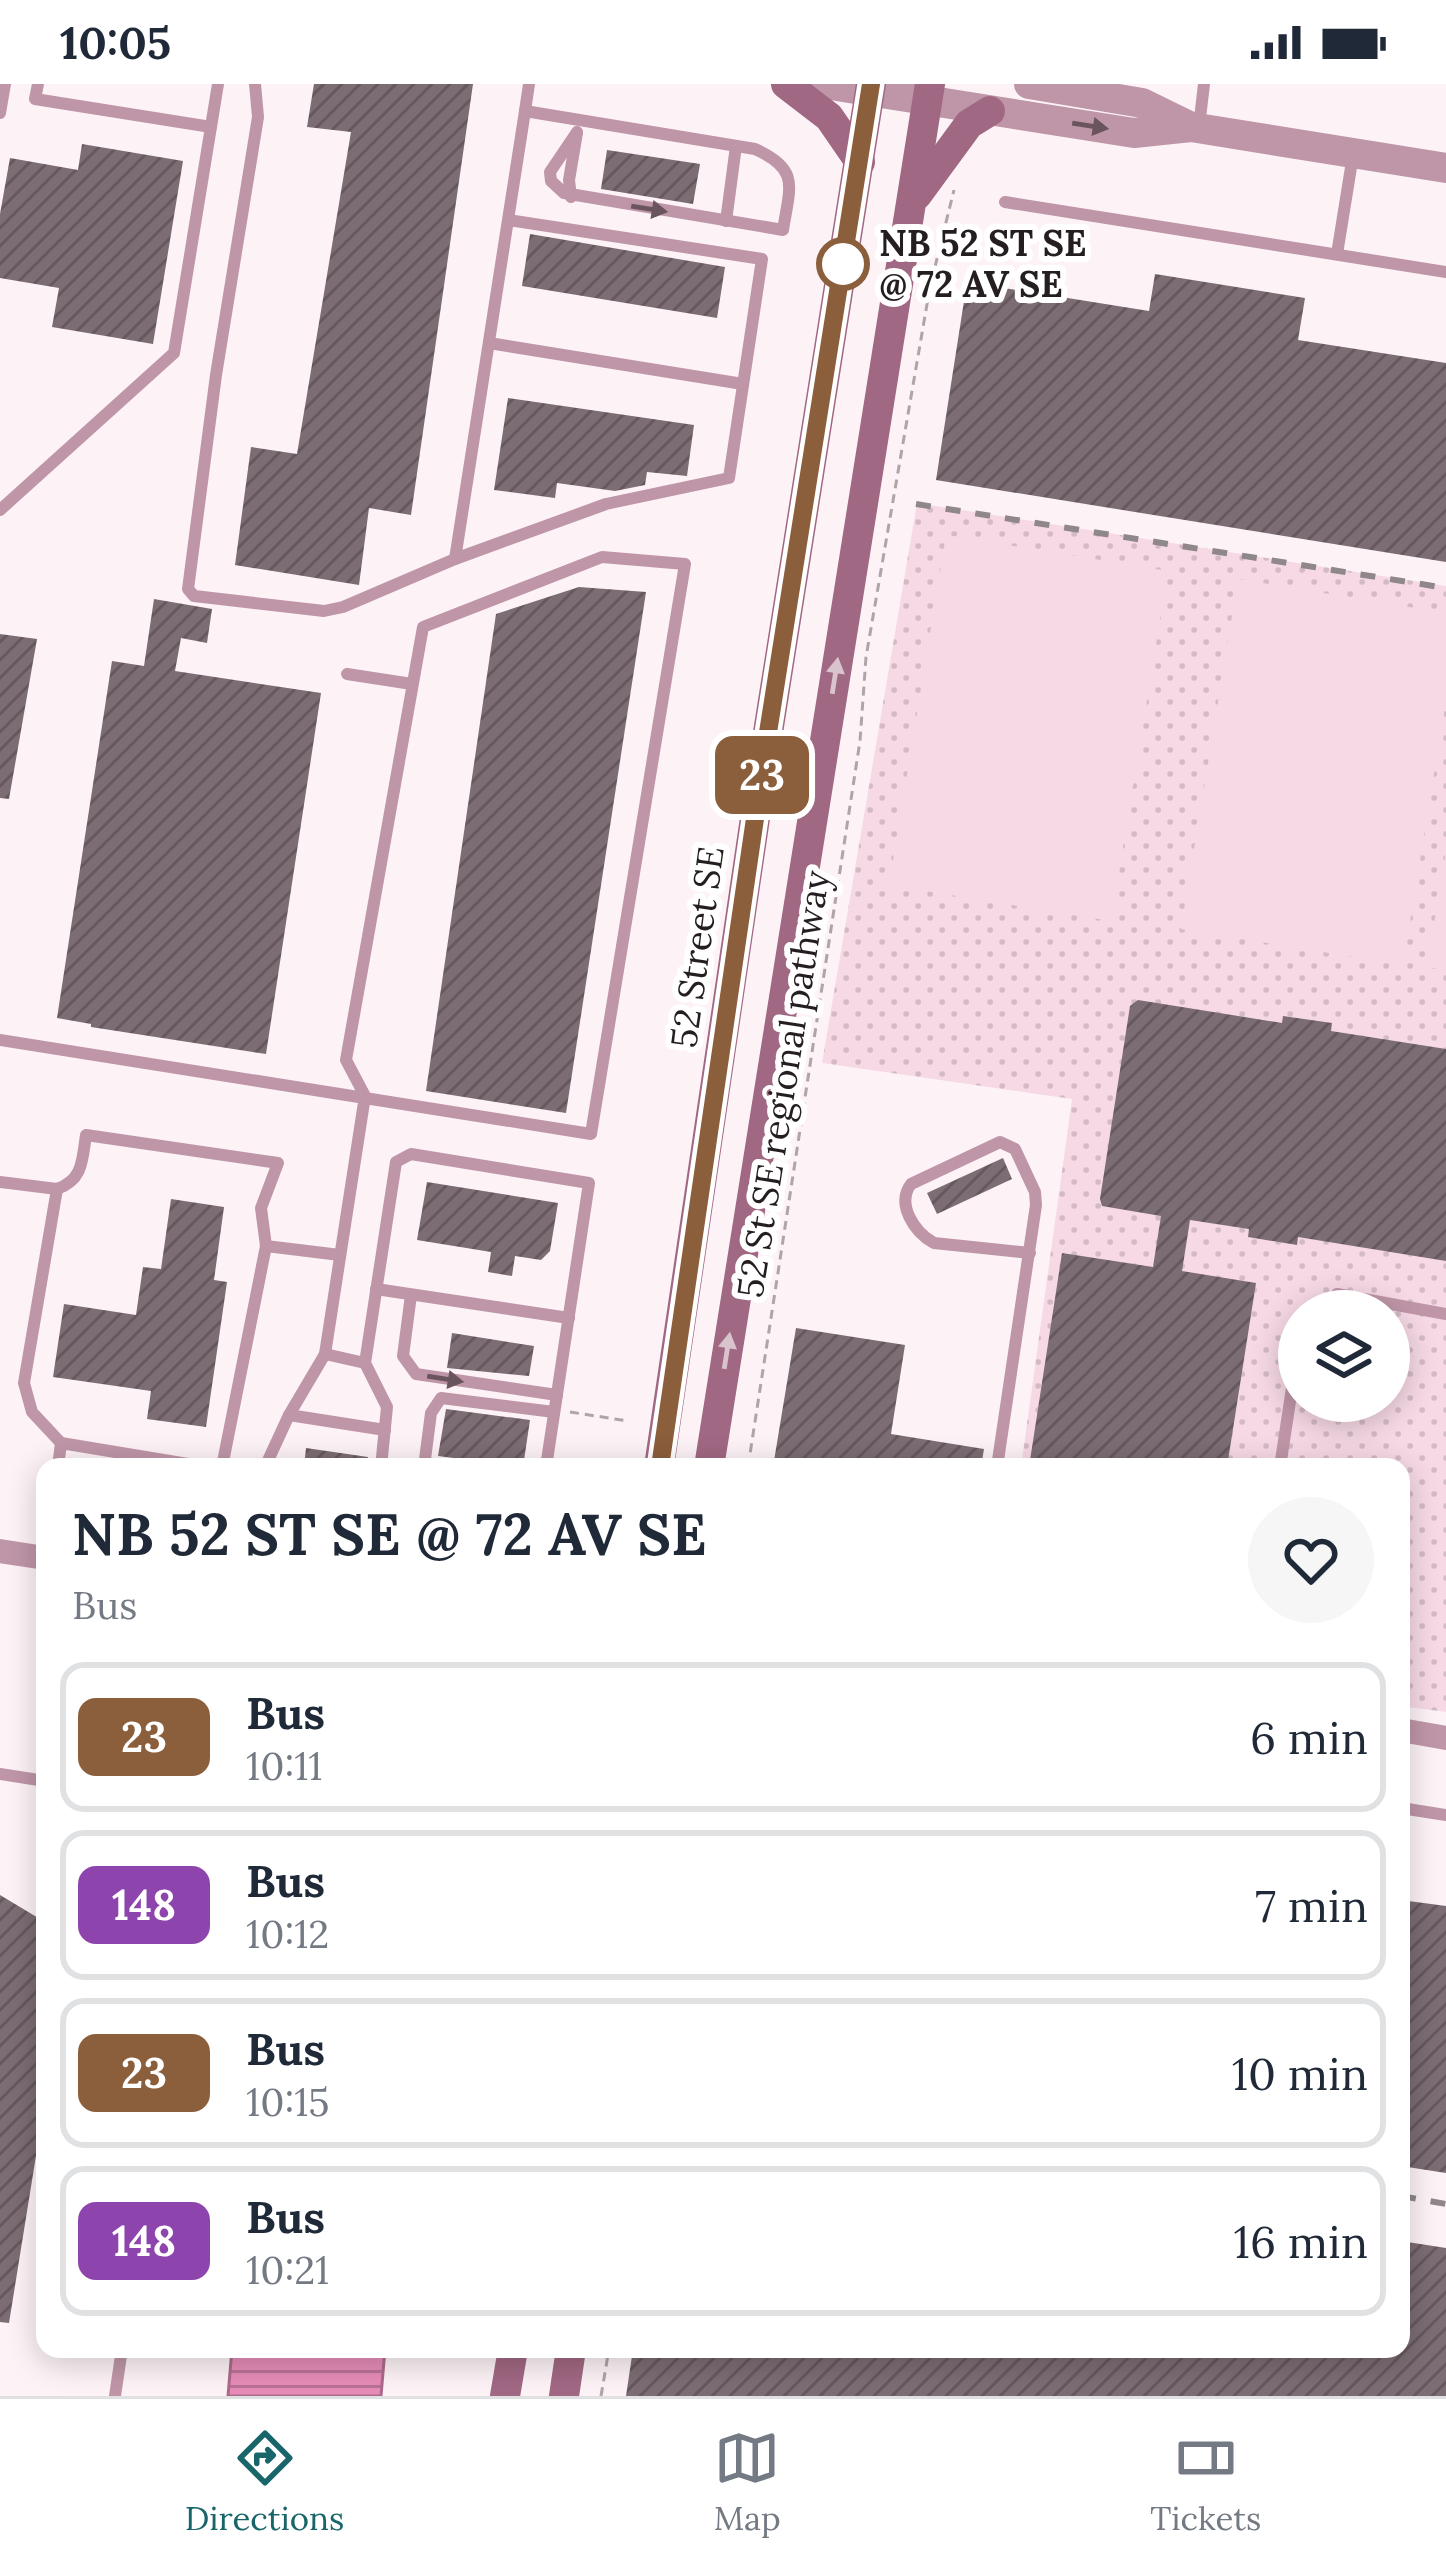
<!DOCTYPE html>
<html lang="en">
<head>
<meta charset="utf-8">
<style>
	body { margin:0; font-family:Lora,serif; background:#f6f6f7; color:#1f2937; height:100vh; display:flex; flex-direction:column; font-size:45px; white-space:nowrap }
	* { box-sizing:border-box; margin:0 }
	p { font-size:39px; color:#747a83 }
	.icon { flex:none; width:66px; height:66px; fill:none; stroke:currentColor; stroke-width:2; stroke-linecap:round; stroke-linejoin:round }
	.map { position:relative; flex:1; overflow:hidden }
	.drawer { position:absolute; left:36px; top:1374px; width:1374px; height:900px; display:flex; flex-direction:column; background:#fff; border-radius:24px; box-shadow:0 6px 30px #0003 }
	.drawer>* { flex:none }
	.badge { padding:0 24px; border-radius:18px; font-size:42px; line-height:78px }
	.controls { position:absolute; left:1278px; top:1206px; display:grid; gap:24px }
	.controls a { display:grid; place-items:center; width:132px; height:132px; border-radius:50%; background:#fff; box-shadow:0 6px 30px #0003; font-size:60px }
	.map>.badge { position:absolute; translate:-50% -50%; box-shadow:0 0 0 6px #fff }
	.round { display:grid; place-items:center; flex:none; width:126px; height:126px; border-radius:63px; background:#f6f6f7 }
	.summary { display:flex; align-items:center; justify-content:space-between; height:204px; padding:0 36px }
	h1 { font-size:57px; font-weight:700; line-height:90px }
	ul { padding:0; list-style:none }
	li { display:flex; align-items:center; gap:36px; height:150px; margin:0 24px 18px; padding:0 12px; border:6px solid #e0e1e3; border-radius:24px }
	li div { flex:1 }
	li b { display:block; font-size:45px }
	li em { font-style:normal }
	li .badge { min-width:132px; font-weight:700; text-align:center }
	.status { display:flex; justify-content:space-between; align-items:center; height:84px; padding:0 60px; background:#fff; direction:ltr }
	.status svg { height:33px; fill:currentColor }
	.dock { display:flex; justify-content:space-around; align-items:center; height:168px; border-top:3px solid #e0e1e3; background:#fff; font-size:33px; color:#747a83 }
	.dock a { display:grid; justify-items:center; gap:6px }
	.dock .selected { color:#18666a }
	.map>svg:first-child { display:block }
	.green { fill:url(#green-dots); fill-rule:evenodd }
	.pitch { fill:#f7d9e6 }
	.water { fill:url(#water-rules); stroke:#ac6b8a; stroke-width:3 }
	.building { fill:url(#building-hatch) }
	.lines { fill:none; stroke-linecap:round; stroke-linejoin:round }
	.path { stroke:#aea5a9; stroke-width:3; stroke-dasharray:9 6; stroke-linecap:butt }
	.service { stroke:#bf96a8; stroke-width:12 }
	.minor { stroke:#bf96a8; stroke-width:24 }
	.tertiary { stroke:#bf96a8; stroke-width:30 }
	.secondary { stroke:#a16883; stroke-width:30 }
	.rail { stroke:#8f878a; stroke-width:6; stroke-dasharray:15 15; stroke-linecap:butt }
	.oneway { fill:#6a545d }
	.oneway2 { fill:#d9c3cd }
	.line-casing { stroke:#fff; stroke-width:27 }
	.line { stroke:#8b5e3c; stroke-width:18 }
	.stop-dot { fill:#fff; stroke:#8b5e3c; stroke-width:6 }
	.labels { text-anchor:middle; stroke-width:12; stroke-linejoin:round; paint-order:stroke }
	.stop-label { font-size:36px; font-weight:bold; fill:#241e20; stroke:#fff; text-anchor:start }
	.street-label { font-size:36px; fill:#241e20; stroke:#fff }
</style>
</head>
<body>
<div class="status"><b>10:05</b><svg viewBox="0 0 49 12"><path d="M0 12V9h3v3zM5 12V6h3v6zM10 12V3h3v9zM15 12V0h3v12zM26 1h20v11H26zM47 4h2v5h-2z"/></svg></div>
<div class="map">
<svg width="1446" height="2312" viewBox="0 0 1446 2312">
	<defs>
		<pattern id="green-dots" width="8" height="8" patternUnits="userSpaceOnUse" patternTransform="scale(3)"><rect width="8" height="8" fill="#f7d9e6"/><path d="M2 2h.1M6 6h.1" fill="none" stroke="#d4bac5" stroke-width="1.8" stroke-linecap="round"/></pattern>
		<pattern id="water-rules" width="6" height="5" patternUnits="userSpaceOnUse" patternTransform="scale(3)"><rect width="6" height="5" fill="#e68cb7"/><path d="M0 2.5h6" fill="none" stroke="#ba7294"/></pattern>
		<pattern id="building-hatch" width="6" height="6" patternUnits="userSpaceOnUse" patternTransform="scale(3)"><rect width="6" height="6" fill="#7c6c73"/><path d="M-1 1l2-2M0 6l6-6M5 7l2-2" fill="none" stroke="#65585e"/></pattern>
	</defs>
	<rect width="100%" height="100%" fill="#fdf3f7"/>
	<path class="green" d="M917,419L1446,502V1628L1401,1622V1383H1021L1072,1015L822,979ZM1299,1227H1389V1317H1299Z"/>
	<g class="pitch">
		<polygon points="946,451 1168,487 1111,837 889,801"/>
		<polygon points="1238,495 1446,529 1446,616 1403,881 1181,845"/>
		<polygon points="1446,767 1446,886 1427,883"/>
	</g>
	<polygon class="water" points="232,2265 385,2265 381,2312 228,2312"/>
	<g class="building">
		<polygon points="314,0 473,0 411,431 369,424 359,501 235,481 251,363 297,370 351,48 307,43"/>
		<polygon points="82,60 183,77 153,260 52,243 59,204 0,194 0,130 10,74 78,86"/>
		<polygon points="607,66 700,80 693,120 601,105"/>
		<polygon points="530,150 725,183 717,234 522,202"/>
		<polygon points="1155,190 1305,214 1298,256 1446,279 1446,478 936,396 967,198 1149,227"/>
		<polygon points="508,314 694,341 687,392 647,388 645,401 615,407 557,399 555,414 494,406"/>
		<polygon points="579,503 646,508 566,1029 426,1007 496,530"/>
		<polygon points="154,515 212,525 207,559 181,554 175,587 321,609 266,970 91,943 91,940 57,934 112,577 144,582"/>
		<polygon points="0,550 37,555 9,715 0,714"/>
		<polygon points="1138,916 1282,939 1283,932 1332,939 1331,947 1446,965 1446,1177 1298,1153 1297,1161 1248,1153 1249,1145 1190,1136 1182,1187 1256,1199 1227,1383 1029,1383 1062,1169 1153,1183 1161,1132 1102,1122 1100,1115 1130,922"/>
		<polygon points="1003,1074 1012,1095 937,1130 927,1109"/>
		<polygon points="427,1098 558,1119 550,1167 541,1176 515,1172 512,1192 488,1188 491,1168 417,1156"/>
		<polygon points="171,1115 224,1123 214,1196 227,1198 206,1343 147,1335 151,1307 53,1293 64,1220 136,1231 143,1183 161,1185"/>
		<polygon points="796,1244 905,1261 891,1350 984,1365 981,1383 773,1383"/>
		<polygon points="452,1249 534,1262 529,1292 447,1284"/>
		<polygon points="446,1325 530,1336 523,1383 438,1372"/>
		<polygon points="306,1364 368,1373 367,1383 304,1383"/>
		<polygon points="0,1811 45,1838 45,2016 9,2239 0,2238"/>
		<polygon points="1401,1816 1446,1822 1446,2089 1401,2082"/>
		<polygon points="1401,2157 1446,2164 1446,2312 626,2312 633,2265 1401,2265"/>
	</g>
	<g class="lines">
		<g class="path">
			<polyline points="570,1328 628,1337"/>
			<polyline points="748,1383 860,657 866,573 930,203 954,106"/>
			<polyline points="601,2312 609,2265"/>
		</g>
		<g class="service">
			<polyline points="38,0 35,15 211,43"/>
			<polyline points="255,0 258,33 216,291 188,505 194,512 324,527 343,523 455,475"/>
			<path d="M525,27L755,65C800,85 790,102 783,146L564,109L551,97L550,88L577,48"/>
			<polyline points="0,29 5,0"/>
			<polyline points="1199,43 1204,0"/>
			<polyline points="571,113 569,96 577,49"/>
			<polyline points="1005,118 1446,188"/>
			<polyline points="508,136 762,175 729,394 606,420 455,475 525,27 529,0"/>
			<polyline points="726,137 736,62"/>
			<polyline points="1337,170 1353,71"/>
			<polyline points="489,259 743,300"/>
			<polyline points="0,426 174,269 218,0"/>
			<polyline points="347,590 412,600"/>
			<polyline points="0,956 591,1050 685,480 602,473 423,543 346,976 365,1012 325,1270 289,1331 265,1383"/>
			<polyline points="0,1098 57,1105 24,1299 32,1328 61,1359"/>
			<path d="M57,1105C83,1096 82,1077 86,1051L278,1079L261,1124L266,1162"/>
			<polyline points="376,1205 569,1234"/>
			<polyline points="1337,1210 1446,1230"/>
			<polyline points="411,1211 403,1272 416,1290 557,1311"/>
			<polyline points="325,1270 365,1279"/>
			<polyline points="289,1331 385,1346"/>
			<polyline points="58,1383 61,1359 206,1383"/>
			<polyline points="222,1383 266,1162 340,1171"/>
			<polyline points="381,1383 387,1323 365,1279 396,1078 411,1070 589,1099 546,1383"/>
			<polyline points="424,1383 431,1329 441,1314 554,1328"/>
			<path d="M997,1383L1036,1121L1035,1108L1015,1065L1000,1058L911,1100C896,1120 914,1148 934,1159L1030,1169"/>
			<polyline points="1280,1383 1297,1271"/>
			<polyline points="0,1690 45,1697"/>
			<polyline points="1401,1724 1446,1731"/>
			<polyline points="115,2312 122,2265"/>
		</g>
		<g class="minor">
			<polyline points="0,1467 45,1474"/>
			<polyline points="1401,1646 1446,1654"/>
		</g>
		<g class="tertiary">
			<polyline points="824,0 1134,49 1191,43 1446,84"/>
			<polyline points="1029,0 1142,19 1191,43"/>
		</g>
		<g class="secondary">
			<polyline points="786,0 829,33 860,78"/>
			<polyline points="917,111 969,40 990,27"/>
			<polyline points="659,1383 763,680 871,0"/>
			<polyline points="709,1383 930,0"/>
			<polyline points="505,2312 513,2265"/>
			<polyline points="564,2312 571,2265"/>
		</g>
		<g class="rail">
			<polyline points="916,420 1446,504"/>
			<polyline points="1401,2112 1446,2120"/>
		</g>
	</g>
	<defs><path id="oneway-solid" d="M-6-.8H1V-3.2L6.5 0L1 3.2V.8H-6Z" transform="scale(3)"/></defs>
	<g class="oneway">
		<use href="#oneway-solid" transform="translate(1090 42) rotate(9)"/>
		<use href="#oneway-solid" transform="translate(649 125) rotate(9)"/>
		<use href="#oneway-solid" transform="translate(445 1295) rotate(9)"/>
	</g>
	<g class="oneway2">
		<use href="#oneway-solid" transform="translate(835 592) rotate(-81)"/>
		<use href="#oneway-solid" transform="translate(727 1267) rotate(-81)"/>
	</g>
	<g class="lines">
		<defs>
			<polyline id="line" points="660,1383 763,680 871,0"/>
		</defs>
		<use href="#line" class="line-casing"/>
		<use href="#line" class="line"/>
	</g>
	<circle class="stop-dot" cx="843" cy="180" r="24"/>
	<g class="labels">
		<g class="stop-label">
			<text x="879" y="172">NB 52 ST SE<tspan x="879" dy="41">@ 72 AV SE</tspan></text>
		</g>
		<g class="street-label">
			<text transform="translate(697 863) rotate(-82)" y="13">52 Street SE</text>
			<text transform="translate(783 1000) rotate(-81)" y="13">52 St SE regional pathway</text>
		</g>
	</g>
</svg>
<div class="controls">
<a><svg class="icon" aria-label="layers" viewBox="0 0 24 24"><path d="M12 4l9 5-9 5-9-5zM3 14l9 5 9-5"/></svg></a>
</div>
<b class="badge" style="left:762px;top:691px;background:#8b5e3c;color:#fff">23</b>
<section class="drawer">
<div class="summary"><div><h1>NB 52 ST SE @ 72 AV SE</h1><p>Bus</p></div><a class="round"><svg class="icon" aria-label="heart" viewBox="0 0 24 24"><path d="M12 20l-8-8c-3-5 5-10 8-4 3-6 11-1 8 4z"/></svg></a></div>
<ul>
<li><span class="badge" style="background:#8b5e3c;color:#fff">23</span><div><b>Bus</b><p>10:11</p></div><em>6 min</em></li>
<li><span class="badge" style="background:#8e44ad;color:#fff">148</span><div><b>Bus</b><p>10:12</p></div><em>7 min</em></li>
<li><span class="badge" style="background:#8b5e3c;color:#fff">23</span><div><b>Bus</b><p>10:15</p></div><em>10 min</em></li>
<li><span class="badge" style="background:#8e44ad;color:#fff">148</span><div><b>Bus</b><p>10:21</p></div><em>16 min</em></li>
</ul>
</section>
</div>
<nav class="dock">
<a class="selected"><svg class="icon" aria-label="directions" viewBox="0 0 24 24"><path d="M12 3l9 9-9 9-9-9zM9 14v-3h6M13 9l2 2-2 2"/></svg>Directions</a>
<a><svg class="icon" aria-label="map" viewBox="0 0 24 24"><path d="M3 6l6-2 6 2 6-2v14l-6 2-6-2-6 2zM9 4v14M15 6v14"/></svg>Map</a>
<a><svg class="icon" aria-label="tickets" viewBox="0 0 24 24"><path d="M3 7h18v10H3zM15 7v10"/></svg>Tickets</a>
</nav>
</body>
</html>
